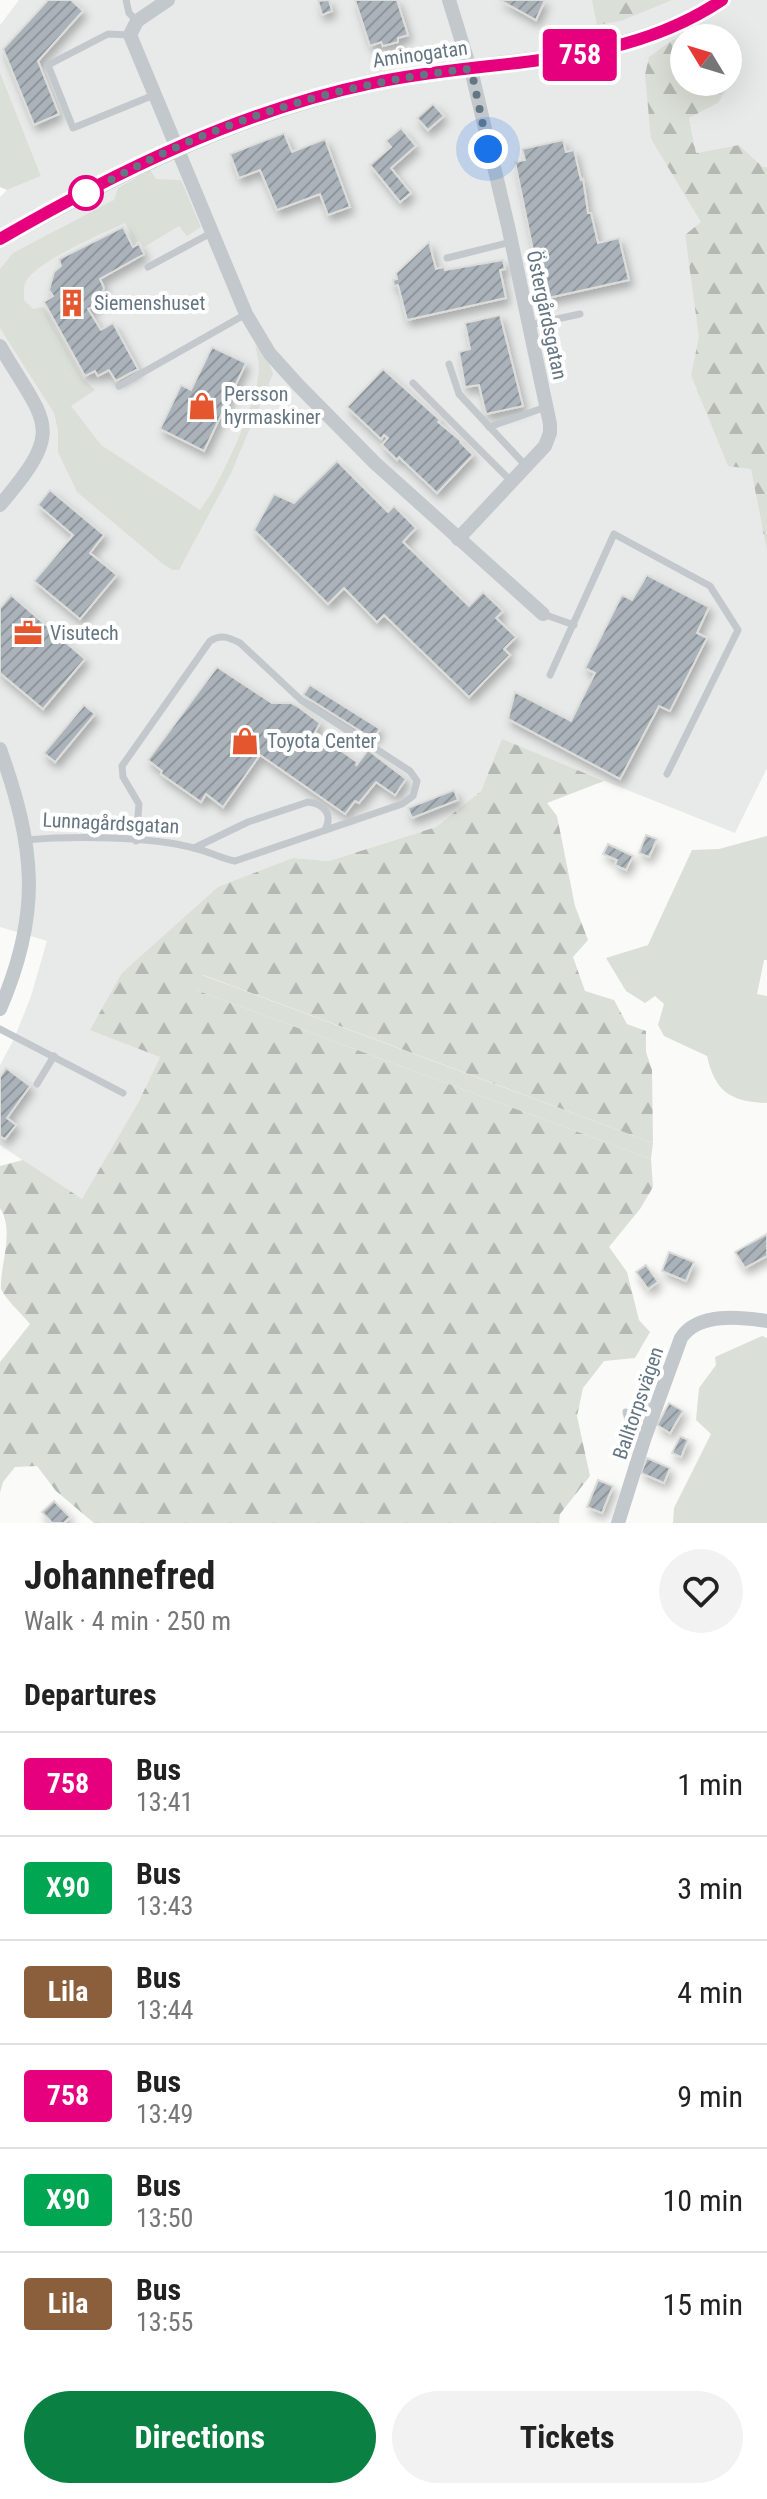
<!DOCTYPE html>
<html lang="en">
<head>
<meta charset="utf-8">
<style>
	body { margin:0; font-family:"Roboto Condensed",sans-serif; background:#f2f2f2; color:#222; height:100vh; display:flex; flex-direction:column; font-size:30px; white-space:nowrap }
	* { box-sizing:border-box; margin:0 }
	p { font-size:26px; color:#767676 }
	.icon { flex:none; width:44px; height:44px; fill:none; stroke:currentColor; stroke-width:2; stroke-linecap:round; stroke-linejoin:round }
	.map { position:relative; height:1523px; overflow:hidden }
	.side { display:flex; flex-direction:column; background:#fff; flex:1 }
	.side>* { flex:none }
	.badge { padding:0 16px; border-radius:6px; font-size:28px; line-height:52px }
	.needle { width:52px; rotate:308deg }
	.buttons { position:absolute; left:670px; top:24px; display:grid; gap:16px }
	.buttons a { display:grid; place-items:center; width:72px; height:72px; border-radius:50%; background:#fff; box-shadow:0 8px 32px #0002; font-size:40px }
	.you { position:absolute; width:40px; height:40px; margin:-20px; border:6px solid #fff; border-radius:50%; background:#1a73e8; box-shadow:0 0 0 12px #1a73e833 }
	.map>.badge { position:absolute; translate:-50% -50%; box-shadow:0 0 0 4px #fff }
	h2 { padding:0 24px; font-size:30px; line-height:72px }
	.round { display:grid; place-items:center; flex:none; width:84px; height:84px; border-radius:42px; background:#f2f2f2 }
	.summary { display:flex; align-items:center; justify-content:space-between; height:136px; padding:0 24px }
	h1 { font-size:38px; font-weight:700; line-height:60px }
	.action { display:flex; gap:16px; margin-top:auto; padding:16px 24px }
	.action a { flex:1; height:92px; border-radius:48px; background:#0b8043; color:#fff; font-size:32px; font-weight:700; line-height:92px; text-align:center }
	.action a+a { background:#f2f2f2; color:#222 }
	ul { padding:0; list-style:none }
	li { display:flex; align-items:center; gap:24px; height:104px; padding:0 24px; border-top:2px solid #e0e0e0 }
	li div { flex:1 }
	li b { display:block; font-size:30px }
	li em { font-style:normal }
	li .badge { min-width:88px; font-weight:700; text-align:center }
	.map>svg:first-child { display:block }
	.built { fill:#e8e9e9 }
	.grass { fill:#dadfd7 }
	.forest { fill:url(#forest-firs) }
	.building { fill:url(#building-hatch); stroke:#dcdcda; stroke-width:2; filter:url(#shadow) }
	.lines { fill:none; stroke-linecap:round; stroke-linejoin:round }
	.service { stroke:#c3c8cc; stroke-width:7 }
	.minor { stroke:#c3c8cc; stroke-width:14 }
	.tertiary { stroke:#c3c8cc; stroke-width:18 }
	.line-casing { stroke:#fff; stroke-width:18 }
	.line { stroke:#e6007e; stroke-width:12 }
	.walk { stroke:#657683; stroke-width:8; stroke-dasharray:0 14.4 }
	.stop-dot { fill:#fff; stroke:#e6007e; stroke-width:4 }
	.labels { text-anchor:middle; stroke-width:8; stroke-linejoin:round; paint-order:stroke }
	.street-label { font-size:20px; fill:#657683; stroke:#fff }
	.poi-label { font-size:20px; fill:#657683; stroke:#fff; text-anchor:start }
</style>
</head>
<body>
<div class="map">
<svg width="767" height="1523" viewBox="0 0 767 1523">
	<defs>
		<pattern id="forest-firs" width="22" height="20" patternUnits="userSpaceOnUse" patternTransform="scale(2)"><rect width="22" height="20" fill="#dadfd7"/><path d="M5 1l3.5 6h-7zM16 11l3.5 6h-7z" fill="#b4b9b4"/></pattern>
		<pattern id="building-hatch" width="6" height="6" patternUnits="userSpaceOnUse" patternTransform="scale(2)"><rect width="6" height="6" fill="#aab3b9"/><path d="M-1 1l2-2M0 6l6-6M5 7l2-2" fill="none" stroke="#8e969c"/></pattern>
		<filter id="shadow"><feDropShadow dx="3.5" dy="6" stdDeviation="4" flood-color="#0004"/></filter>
	</defs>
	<rect width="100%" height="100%" fill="#fafaf8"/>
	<polygon class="built" points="19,0 767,0 767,167 763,167 739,145 696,153 689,118 718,103 736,73 728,59 728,38 707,38 696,28 671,41 651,139 702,222 685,235 700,337 691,375 751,469 767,552 767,768 735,833 502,740 481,791 436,827 329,861 292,858 147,953 122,973 160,1057 139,1101 82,1200 0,1145 0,1065 14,1039 31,996 47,941 0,927 0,197 7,190 41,176 0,72 0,25"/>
	<g class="grass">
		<polygon points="0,72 41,176 7,190 0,187"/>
		<path d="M150,170L156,179L181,180L201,227L187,236L179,226L144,247L139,241L135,242L125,223C101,234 39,260 26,281C23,287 24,293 24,300L33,309L43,307L82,378L95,390L71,406L101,445L200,510C221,484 257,403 259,370C259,362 257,352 255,345L267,357L273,374L231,473L179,570H173L163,564L77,492L58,452V430L54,413L0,328V269L13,253L114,200L118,188Z"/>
		<path d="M767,836V960H764L757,994L767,996V1103C730,1102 715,1091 707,1056L664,1036L658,1025L664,1004L655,996L645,1003L626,991L606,958L648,945L692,850L719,849Z"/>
		<polygon points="202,975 653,1143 651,1159 196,990"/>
		<polygon points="762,1336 767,1338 767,1523 673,1523 674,1508 711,1434 696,1420 699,1388 716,1365 715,1357"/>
	</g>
	<g class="forest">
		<polygon points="592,0 672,0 621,21 597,25"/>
		<polygon points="696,28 707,38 684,38 684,82 728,82 728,59 737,73 718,103 689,118 696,153 739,145 763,167 767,167 767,552 751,469 728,466 691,375 699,337 685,235 701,222 651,139 645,75 649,57 671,41"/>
		<path d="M502,739L604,781L547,803L557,816L575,906L588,940L573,957L585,991L614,1000L627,1024L646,1031V1052L652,1070L653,1143L203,975L196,990L651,1159L653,1187L640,1209L609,1247L627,1272L639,1320L650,1332L635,1358L604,1361L583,1388L577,1416L590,1476L560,1514L559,1523H94L56,1491L37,1466L15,1467L3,1482L0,1493V1362L30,1324C21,1313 7,1301 1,1289C0,1264 15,1231 0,1208V1166L23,1160L82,1199L139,1101L160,1057L90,1030L122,973L218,887L293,858L329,861L436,827L481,791Z"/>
	</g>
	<g class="building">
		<polygon points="48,0 71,0 83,11 38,61 59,114 34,125 3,49"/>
		<polygon points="329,0 332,11 322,15 318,1"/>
		<polygon points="355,0 397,0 408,35 398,38 398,42 383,46 381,42 370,46"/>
		<polygon points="500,0 545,0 536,20"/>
		<polygon points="433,104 444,116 428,130 417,118"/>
		<polygon points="401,128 416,146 391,168 411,193 400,202 370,165 391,147 386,141"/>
		<polygon points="284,133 292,152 325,139 350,207 328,215 320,194 277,210 260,170 239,178 230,154"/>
		<polygon points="563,140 566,152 574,150 581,180 583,179 588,213 591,213 598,243 619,238 629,280 548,298 539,259 535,260 515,162 525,160 522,149"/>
		<polygon points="123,227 133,247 139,244 144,254 100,279 104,288 98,304 88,309 101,330 113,323 138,369 116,381 109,370 98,376 95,371 85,376 44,302 53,296 49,290 54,272 61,266 59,259"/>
		<polygon points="429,242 436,269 444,267 445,270 503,260 505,269 500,270 506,298 407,320 398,285 394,286 393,280 397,279 396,273"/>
		<polygon points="500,315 523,406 486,414 479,385 465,387 459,352 470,349 465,323"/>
		<polygon points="212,347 246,363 204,451 160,429 181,385 191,390"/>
		<polygon points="383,369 440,420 438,422 461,441 460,442 473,455 437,493 399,457 397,460 382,445 388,438 384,435 381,439 347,407"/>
		<polygon points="337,461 388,512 394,506 416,528 403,542 469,606 483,592 503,611 496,618 516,637 504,649 510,655 469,697 384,615 377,622 344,588 328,604 254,530 274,494 294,503"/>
		<polygon points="50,490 104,535 90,553 117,575 80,619 34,581 73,535 38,505"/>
		<polygon points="647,575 709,607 697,633 707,638 670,711 659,706 620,779 508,719 515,692 571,721 595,673 585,668 622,595 632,600"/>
		<polygon points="11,595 85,659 43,709 0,673 0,608"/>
		<polygon points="217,667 272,703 291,703 297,706 320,723 315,732 357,762 356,766 368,750 406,779 395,795 376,782 359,803 355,801 345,814 260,755 223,807 206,794 201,802 161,774 162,771 148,760"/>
		<polygon points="310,685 380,729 373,739 303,695"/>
		<polygon points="84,705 95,714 55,762 44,753"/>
		<polygon points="454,790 458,800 412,818 408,808"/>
		<polygon points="646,835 657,839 649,857 639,853"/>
		<polygon points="608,844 633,856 626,870 615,865 617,860 603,854"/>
		<polygon points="6,1068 30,1086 7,1118 16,1125 5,1139 0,1136 0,1077"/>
		<polygon points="767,1234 767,1256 745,1268 735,1252"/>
		<polygon points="669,1252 694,1262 686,1281 662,1271"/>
		<polygon points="646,1265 658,1282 648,1289 636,1272"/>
		<polygon points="641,1400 650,1403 646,1415 637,1412"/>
		<polygon points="669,1403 683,1411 670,1433 657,1425"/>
		<polygon points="680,1436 688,1440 681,1457 672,1453"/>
		<polygon points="647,1458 670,1468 664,1483 641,1473"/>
		<polygon points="598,1480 613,1486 602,1513 587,1507"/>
		<polygon points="54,1501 70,1517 64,1523 52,1523 42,1512"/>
	</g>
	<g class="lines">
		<g class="service">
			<polyline points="126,0 129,13 137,21"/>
			<polyline points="130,35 108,34 48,65 73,128 154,95"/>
			<polyline points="447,258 511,242"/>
			<polyline points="148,267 211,233"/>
			<polyline points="529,325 580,314"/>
			<polyline points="449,364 459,394 526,466"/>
			<polyline points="413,383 511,481"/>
			<polyline points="119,386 246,314"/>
			<polyline points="489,427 546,407"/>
			<polyline points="543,614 574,625"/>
			<polyline points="550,675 614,534 710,586 738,630 667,774"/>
			<path d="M26,840C72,836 150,836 194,848C208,851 220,858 235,861L402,804L413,796L417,781L410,771L301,700L240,643C228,637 221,634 210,641L122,766L123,777L139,804L136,841"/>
			<path d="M194,848L248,822L308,802C325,804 333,815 325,830"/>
			<polyline points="0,1029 123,1093"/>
			<polyline points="37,1084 54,1056"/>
			<polyline points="626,1412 630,1427 644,1437"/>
		</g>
		<g class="minor">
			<polyline points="168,0 137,21 130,35 246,314 270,354 299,386 375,463 543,614"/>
			<polyline points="449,0 473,78 508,226 550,424 550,433 545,446 458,539"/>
			<path d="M0,346C46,425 67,427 0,505"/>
			<path d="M0,749C35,847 42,912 0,1009"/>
			<path d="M618,1523L645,1437L681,1338C698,1312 740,1317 767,1321"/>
		</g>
		<path class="tertiary" d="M0,239C117,172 240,112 373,83C491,57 618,70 722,0"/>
	</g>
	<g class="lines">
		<defs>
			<path id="line" d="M0,239C117,171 240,111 373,83C492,57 616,71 722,0"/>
		</defs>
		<use href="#line" class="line-casing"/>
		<use href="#line" class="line"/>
		<path class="walk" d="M86,193C117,177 147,160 179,146C272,105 368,80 468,69L473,78L488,149"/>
	</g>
	<defs>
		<symbol id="building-bare" viewBox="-9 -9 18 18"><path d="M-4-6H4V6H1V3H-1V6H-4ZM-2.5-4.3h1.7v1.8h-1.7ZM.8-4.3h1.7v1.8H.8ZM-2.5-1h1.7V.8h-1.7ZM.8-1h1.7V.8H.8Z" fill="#e4572e" stroke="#fff" stroke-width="2.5" paint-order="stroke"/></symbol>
		<symbol id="shop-bare" viewBox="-9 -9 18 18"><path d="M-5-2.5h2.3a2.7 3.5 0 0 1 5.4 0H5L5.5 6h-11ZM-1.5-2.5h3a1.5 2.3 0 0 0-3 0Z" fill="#e4572e" stroke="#fff" stroke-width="2.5" paint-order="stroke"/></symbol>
		<symbol id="office-bare" viewBox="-9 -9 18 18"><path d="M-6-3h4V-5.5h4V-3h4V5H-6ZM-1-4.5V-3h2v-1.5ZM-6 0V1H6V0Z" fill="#e4572e" stroke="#fff" stroke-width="2.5" paint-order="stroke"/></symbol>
	</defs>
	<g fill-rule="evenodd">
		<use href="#building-bare" x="52" y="283" width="40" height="40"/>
		<use href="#shop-bare" x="182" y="386" width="40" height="40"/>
		<use href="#office-bare" x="8" y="613" width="40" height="40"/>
		<use href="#shop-bare" x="225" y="721" width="40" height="40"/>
	</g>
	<circle class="stop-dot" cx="86" cy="193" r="16"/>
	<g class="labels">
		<g class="street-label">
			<text transform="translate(420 54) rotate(-8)" y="7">Aminogatan</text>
			<text transform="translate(547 315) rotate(78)" y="7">Östergårdsgatan</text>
			<text transform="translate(111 823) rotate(3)" y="7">Lunnagårdsgatan</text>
			<text transform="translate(638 1403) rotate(-71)" y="7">Balltorpsvägen</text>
		</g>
		<g class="poi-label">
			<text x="94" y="310">Siemenshuset</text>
			<text x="224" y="401">Persson<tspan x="224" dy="23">hyrmaskiner</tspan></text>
			<text x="50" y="640">Visutech</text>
			<text x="267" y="748">Toyota Center</text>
		</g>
	</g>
</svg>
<div class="buttons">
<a><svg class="needle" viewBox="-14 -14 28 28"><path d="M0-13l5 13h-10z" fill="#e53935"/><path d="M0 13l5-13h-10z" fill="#767676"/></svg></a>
</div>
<div class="you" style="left:488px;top:149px"></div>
<b class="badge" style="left:580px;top:55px;background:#e6007e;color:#fff">758</b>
</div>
<section class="side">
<div class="summary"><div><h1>Johannefred</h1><p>Walk · 4 min · 250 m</p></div><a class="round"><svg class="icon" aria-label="heart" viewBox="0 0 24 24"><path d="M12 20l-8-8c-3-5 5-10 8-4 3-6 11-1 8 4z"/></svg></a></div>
<h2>Departures</h2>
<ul>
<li><span class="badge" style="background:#e6007e;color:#fff">758</span><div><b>Bus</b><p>13:41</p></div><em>1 min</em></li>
<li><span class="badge" style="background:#00a651;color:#fff">X90</span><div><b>Bus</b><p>13:43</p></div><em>3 min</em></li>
<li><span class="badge" style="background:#8b5e3c;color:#fff">Lila</span><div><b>Bus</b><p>13:44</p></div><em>4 min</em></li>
<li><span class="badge" style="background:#e6007e;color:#fff">758</span><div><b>Bus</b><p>13:49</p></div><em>9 min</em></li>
<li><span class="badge" style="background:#00a651;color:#fff">X90</span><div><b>Bus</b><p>13:50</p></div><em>10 min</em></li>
<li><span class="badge" style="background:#8b5e3c;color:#fff">Lila</span><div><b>Bus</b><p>13:55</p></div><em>15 min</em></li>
</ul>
<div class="action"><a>Directions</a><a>Tickets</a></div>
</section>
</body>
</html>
